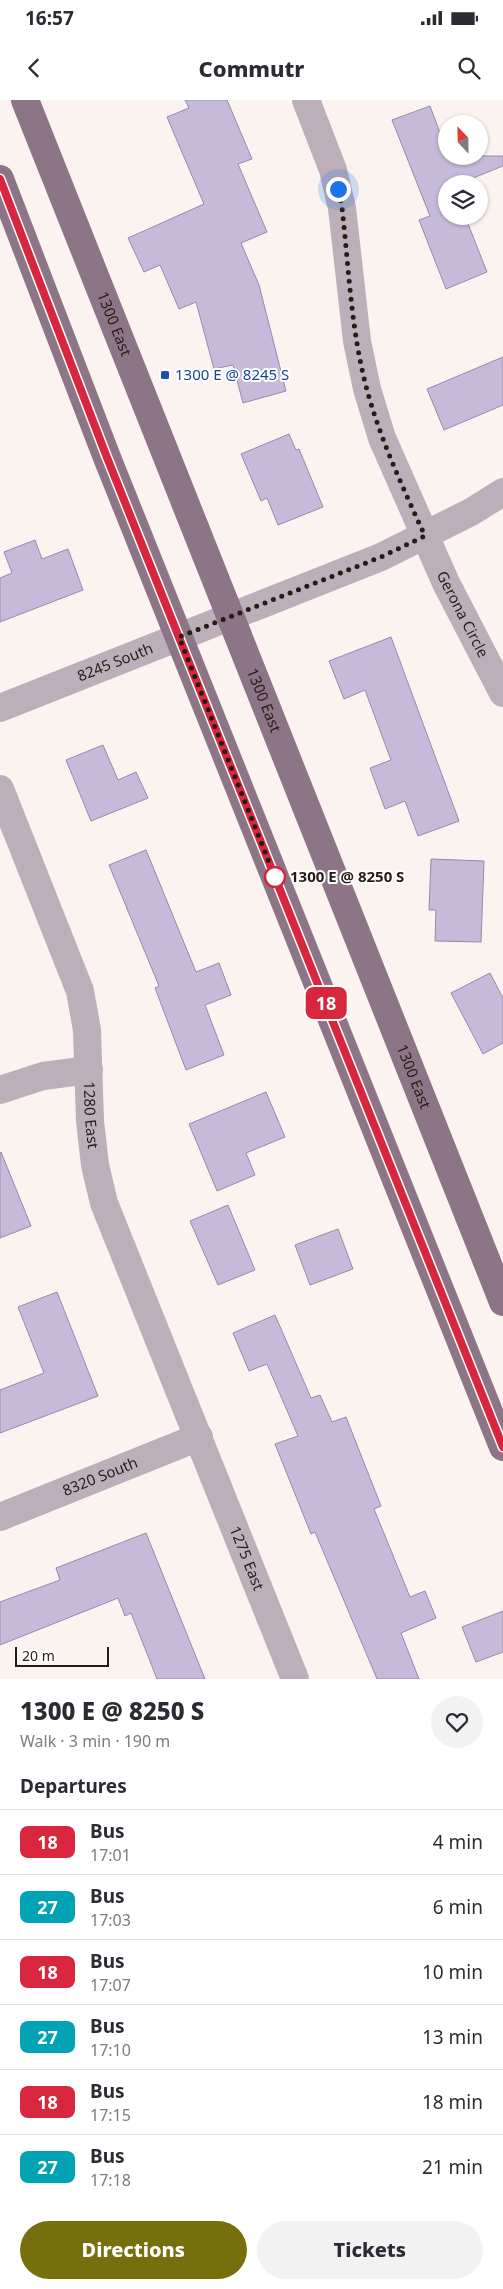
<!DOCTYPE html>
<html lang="en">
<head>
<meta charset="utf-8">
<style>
	body { margin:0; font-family:"Noto Sans",sans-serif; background:#f2f2f3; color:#2b2b33; height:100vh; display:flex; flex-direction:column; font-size:19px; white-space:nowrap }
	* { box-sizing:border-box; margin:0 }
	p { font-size:16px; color:#7c7c81 }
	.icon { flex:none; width:28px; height:28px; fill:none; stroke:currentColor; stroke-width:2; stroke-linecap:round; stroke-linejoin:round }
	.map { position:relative; height:1579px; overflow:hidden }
	.details { display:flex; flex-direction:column; background:#fff; flex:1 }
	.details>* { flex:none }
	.badge { padding:0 10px; border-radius:8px; font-size:18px; line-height:32px }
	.needle { width:32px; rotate:338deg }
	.controls { position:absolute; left:438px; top:15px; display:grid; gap:10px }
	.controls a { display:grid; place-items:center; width:50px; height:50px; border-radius:50%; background:#fff; box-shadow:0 1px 4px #0004; font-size:25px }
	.scale { position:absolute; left:15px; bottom:12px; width:94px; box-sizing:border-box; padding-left:5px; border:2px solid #281b16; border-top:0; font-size:14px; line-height:18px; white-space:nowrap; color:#281b16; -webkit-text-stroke:4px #fff; paint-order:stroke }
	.you { position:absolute; width:25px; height:25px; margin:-12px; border:4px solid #fff; border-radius:50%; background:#1a73e8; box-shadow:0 0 0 8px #1a73e833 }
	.map>.badge { position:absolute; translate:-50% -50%; box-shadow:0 0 0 2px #fff }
	h2 { padding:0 20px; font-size:19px; line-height:45px }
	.round { display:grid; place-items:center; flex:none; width:52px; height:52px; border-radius:26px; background:#f2f2f3 }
	.overview { display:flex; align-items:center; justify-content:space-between; height:85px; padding:0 20px }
	h1 { font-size:24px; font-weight:800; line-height:38px }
	.primary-button { display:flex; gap:10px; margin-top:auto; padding:10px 20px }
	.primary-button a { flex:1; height:58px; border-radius:30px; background:#776f0e; color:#fff; font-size:20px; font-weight:800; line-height:58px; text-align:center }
	.primary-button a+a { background:#f2f2f3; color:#2b2b33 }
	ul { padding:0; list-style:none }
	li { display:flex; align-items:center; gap:15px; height:65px; padding:0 20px; border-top:1px solid #e1e1e2 }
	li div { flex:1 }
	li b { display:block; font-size:19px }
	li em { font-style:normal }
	li .badge { min-width:55px; font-weight:700; text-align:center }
	.status { display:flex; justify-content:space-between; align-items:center; height:35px; padding:0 25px; background:#fff; direction:ltr }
	.status svg { height:14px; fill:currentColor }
	header { display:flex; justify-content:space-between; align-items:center; height:65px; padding:0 20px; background:#fff; font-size:22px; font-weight:800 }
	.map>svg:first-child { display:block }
	.building { fill:#c5bada; stroke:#958ba9 }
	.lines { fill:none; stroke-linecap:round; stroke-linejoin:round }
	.minor { stroke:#bdafb9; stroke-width:28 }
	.primary { stroke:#8d7587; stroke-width:28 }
	.line-casing { stroke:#fff; stroke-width:11 }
	.line { stroke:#d7263d; stroke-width:8 }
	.walk { stroke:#281b16; stroke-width:5; stroke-dasharray:0 9 }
	.transit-dot { fill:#1a4fb4; stroke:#fff; stroke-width:2 }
	.stop-dot { fill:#fff; stroke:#d7263d; stroke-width:2.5 }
	.labels { text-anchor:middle; stroke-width:4; stroke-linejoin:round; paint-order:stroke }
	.street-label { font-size:15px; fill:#281b16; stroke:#fff }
	.transit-label { font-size:15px; fill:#164399; stroke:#fff; text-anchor:start }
	.stop-label { font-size:15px; font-weight:bold; fill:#281b16; stroke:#fff; text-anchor:start }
</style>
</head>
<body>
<div class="status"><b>16:57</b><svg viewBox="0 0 49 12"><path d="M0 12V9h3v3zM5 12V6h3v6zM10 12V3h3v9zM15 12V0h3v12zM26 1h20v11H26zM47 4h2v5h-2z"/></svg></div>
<header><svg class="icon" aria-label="back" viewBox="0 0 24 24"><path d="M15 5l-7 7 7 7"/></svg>Commutr<svg class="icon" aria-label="search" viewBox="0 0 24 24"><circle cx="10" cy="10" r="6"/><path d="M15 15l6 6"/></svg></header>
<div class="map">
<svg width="503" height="1579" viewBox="0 0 503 1579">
	<rect width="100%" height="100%" fill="#faf3f0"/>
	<g class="building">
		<polygon points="185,0 227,0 252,59 238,64 267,132 241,143 259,185 286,291 243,303 233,265 214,269 196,202 179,209 160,165 144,172 128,138 204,104 167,17 189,8"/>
		<polygon points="430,6 446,49 446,56 503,56 503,66 458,84 446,84 446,116 465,116 487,172 446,189 419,120 430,116 392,20"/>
		<polygon points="503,257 503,305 444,330 427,289"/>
		<polygon points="289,334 296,350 299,349 323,407 278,425 267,398 261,401 241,354"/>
		<polygon points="35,440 42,459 68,449 83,490 0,522 0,478 12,473 4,452"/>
		<polygon points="391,537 459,721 418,736 405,701 385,709 370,668 391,660 365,590 344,599 329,561"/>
		<polygon points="103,645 118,680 136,672 148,698 91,721 66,660"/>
		<polygon points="146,750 196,872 219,863 231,895 205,905 224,955 186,970 155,888 159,886 109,765"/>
		<polygon points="431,759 484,761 481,842 435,841 436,810 429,810"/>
		<polygon points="490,873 503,898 503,943 483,954 451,893"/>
		<polygon points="266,992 285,1037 246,1053 255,1075 217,1091 189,1024"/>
		<polygon points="1,1052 31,1126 0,1138 0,1053"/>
		<polygon points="228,1105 255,1170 218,1185 190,1121"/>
		<polygon points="338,1129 353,1169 310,1185 295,1145"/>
		<polygon points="57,1192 98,1296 0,1333 0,1290 44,1273 18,1207"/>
		<polygon points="275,1215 311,1298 320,1295 332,1322 346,1317 381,1406 374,1409 410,1497 425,1491 436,1518 401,1533 419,1579 377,1579 315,1432 311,1434 275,1344 298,1336 267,1264 249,1271 233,1233"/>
		<polygon points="146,1433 205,1579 157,1579 131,1513 125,1516 118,1498 0,1545 0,1502 60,1480 56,1468"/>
		<polygon points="503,1511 503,1552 476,1562 462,1527"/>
	</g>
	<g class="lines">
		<g class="minor">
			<path id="s1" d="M306,0L333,70L342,108L357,241L367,289L382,338L446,483L503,593"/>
			<path id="s2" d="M0,608L381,457L471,412L503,392"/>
			<path id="s3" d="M0,689L80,891L87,930L90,1021L95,1065L104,1103L295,1579"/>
			<polyline points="0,990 43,976 89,970"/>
			<path id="s4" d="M0,1417L199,1337"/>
		</g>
		<g class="primary">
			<path id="s5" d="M25,0L503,1202"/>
			<polyline points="0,79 106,355 503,1347"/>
		</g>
	</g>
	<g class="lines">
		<defs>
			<polyline id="line" points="0,79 106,355 503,1347"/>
		</defs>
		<use href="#line" class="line-casing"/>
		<use href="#line" class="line"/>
		<path class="walk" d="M275,777L179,537L381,457L425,436C403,388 381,341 367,290C351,231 349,169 342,108L338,89"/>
	</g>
	<rect class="transit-dot" x="160" y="270" width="10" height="10" rx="2.5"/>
	<circle class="stop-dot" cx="275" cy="777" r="10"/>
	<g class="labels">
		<g class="street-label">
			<text dy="5" stroke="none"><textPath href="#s5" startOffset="241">1300 East</textPath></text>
			<text dy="5" stroke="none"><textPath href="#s1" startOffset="542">Gerona Circle</textPath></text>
			<text dy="5" stroke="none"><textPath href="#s2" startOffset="124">8245 South</textPath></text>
			<text dy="5" stroke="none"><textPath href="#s5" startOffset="646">1300 East</textPath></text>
			<text dy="5" stroke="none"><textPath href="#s5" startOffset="1051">1300 East</textPath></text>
			<text dy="5" stroke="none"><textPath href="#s3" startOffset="342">1280 East</textPath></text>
			<text dy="5" stroke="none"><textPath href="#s4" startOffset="108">8320 South</textPath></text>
			<text dy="5" stroke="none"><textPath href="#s3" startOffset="814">1275 East</textPath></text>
		</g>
		<g class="transit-label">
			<text x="175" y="280">1300 E @ 8245 S</text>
		</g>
		<g class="stop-label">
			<text x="290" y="782">1300 E @ 8250 S</text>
		</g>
	</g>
</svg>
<div class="controls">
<a><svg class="needle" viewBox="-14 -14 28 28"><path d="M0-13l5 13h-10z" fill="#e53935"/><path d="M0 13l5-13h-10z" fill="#7c7c81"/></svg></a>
<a><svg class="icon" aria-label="layers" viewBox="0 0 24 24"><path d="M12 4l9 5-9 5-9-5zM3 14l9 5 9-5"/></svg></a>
</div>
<div class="scale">20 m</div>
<div class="you" style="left:338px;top:89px"></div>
<b class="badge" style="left:326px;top:903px;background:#d7263d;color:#fff">18</b>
</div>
<section class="details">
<div class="overview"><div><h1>1300 E @ 8250 S</h1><p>Walk · 3 min · 190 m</p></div><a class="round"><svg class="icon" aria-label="heart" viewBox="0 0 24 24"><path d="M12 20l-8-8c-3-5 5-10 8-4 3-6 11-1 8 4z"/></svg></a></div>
<h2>Departures</h2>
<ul>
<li><span class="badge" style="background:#d7263d;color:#fff">18</span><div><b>Bus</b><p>17:01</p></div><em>4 min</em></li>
<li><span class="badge" style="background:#00a3b4;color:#fff">27</span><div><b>Bus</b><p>17:03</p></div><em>6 min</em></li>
<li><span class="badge" style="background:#d7263d;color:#fff">18</span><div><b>Bus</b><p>17:07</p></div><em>10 min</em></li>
<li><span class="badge" style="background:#00a3b4;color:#fff">27</span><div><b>Bus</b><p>17:10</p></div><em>13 min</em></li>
<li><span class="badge" style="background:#d7263d;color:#fff">18</span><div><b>Bus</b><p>17:15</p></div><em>18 min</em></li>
<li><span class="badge" style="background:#00a3b4;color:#fff">27</span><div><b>Bus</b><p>17:18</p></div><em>21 min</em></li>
</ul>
<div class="primary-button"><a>Directions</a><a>Tickets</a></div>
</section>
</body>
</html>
